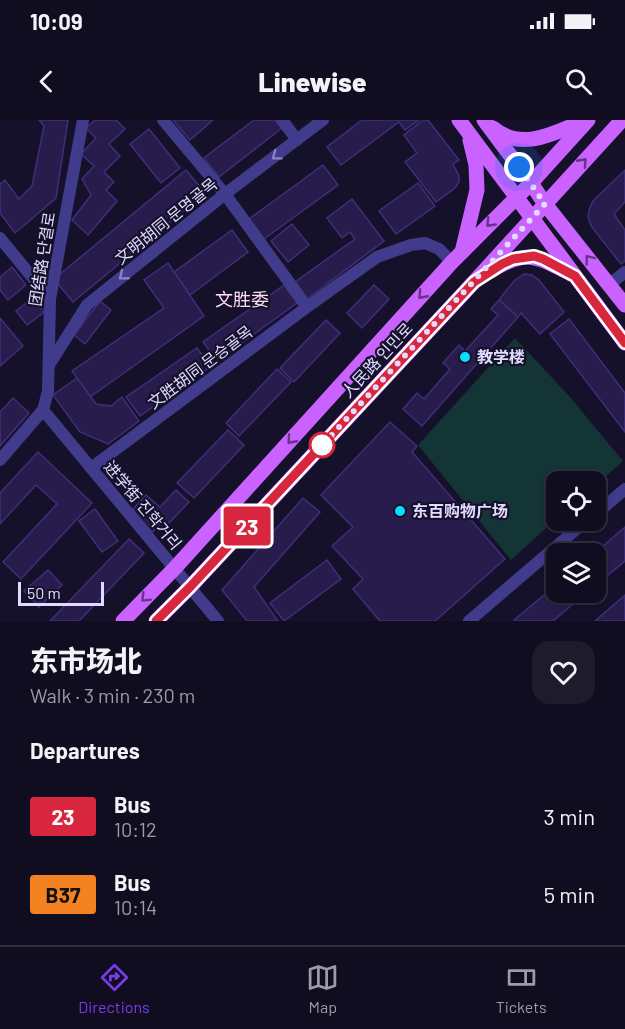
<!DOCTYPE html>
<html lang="en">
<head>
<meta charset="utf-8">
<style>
	body { margin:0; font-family:Barlow,"Noto Sans SC","Noto Sans KR",sans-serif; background:#1e1b2d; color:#f1f3f6; height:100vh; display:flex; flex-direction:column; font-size:22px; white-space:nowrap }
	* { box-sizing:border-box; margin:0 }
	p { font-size:20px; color:#9c9ca5 }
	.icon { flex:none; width:33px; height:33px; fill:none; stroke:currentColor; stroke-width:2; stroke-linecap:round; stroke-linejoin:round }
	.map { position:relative; height:501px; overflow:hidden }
	.drawer { display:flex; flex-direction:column; background:#100d20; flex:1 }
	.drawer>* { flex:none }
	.badge { padding:0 12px; border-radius:4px; font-size:21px; line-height:39px }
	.controls { position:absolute; left:546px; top:351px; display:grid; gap:12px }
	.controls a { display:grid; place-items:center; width:60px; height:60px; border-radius:12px; background:#100d20; box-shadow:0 3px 9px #0003,0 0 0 2px #302d3e; font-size:30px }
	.scale { position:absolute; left:18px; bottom:15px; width:86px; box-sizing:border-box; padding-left:6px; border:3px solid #e0dbff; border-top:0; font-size:16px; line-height:21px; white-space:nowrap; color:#e0dbff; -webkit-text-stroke:4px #16112b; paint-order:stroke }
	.you { position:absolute; width:30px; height:30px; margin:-15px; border:4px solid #fff; border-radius:50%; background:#1a73e8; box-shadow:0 0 0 9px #1a73e833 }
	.map>.badge { position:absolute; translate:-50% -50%; box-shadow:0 0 0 3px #fff }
	h2 { padding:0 30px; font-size:22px; line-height:54px }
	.round { display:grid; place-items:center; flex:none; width:63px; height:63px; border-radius:18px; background:#1e1b2d }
	.headline { display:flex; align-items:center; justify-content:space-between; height:102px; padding:0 30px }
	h1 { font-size:28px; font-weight:800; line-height:45px }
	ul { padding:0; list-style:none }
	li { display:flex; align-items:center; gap:18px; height:78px; padding:0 30px }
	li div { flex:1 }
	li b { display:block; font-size:22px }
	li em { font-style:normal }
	li .badge { min-width:66px; font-weight:700; text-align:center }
	.status { display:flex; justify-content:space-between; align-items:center; height:42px; padding:0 30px; background:#100d20; direction:ltr }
	.status svg { height:16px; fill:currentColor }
	header { display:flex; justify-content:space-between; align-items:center; height:78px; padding:0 30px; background:#100d20; font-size:27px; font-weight:800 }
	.tab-bar { display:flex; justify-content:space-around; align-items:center; height:84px; border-top:2px solid #302d3e; background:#100d20; font-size:16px; color:#9c9ca5 }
	.tab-bar a { display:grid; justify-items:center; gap:3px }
	.tab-bar .current { color:#7c3aed }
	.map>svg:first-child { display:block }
	.green { fill:#133535 }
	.building { fill:#281c4c; stroke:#3f2e79; stroke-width:1.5 }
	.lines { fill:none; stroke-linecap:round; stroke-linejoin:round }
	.minor { stroke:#413b8b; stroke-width:12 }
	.major { stroke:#c962ff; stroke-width:15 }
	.oneway { stroke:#8983bf }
	.oneway2 { stroke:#67358a }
	.line-casing { stroke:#fff; stroke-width:14 }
	.line { stroke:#d7263d; stroke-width:9 }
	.walk { stroke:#e0dbff; stroke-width:6; stroke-dasharray:0 10.8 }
	.poi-dot { fill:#07deff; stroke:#16112b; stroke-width:2 }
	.stop-dot { fill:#fff; stroke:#d7263d; stroke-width:3 }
	.labels { text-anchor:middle; stroke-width:4.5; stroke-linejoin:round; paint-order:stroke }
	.street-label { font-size:16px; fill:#e0dbff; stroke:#16112b }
	.poi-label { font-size:16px; font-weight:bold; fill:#e0dbff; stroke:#16112b; text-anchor:start }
	.neighbourhood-label { font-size:18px; fill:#ffddf1; stroke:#16112b }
</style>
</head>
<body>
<div class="status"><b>10:09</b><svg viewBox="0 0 49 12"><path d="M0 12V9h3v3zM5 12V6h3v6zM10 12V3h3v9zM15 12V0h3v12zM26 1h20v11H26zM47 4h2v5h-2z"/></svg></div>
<header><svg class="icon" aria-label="back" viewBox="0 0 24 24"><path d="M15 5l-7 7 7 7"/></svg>Linewise<svg class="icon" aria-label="search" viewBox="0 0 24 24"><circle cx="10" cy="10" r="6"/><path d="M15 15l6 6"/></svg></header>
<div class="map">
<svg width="625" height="501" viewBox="0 0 625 501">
	<rect width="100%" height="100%" fill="#16112b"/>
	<polygon class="green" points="515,218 569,276 623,341 596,365 596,362 556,362 556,399 511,440 418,325"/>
	<g class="building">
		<polygon points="39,0 68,0 56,78 15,113 0,93 0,64 5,60 19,79 32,66 44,6"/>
		<polygon points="95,0 116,0 125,9 109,24 120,36 104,52 114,62 106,70 117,81 88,115 72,100 91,75 82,59 94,46 81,34 96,18 86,8"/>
		<polygon points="173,0 213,0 190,20"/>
		<polygon points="254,0 275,0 282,8 219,57 204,38"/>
		<polygon points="362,0 419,0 405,10 399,2 341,45 327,27"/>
		<polygon points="423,0 428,0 459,40 453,44 459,56 459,62 455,68 436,82 405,42 417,33 404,15"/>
		<polygon points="149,9 180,48 161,63 130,24"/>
		<polygon points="323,45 338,65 264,119 249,99"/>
		<polygon points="186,50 205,73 73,182 54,159"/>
		<polygon points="625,50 625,82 614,94 625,110 625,141 621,144 591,106 588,97 589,90 593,81"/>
		<polygon points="418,63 435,86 396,114 379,91"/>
		<polygon points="352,79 384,121 307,179 295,162 355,119 350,112 342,118 327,98"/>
		<polygon points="292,104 309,125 288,142 271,121"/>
		<polygon points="232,110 248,132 190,175 174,152"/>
		<polygon points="168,143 204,196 90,277 72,251 164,188 144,160"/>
		<polygon points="12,147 26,165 8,180 0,170 0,157"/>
		<polygon points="524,154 532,155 539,160 564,192 540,214 521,193 518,197 499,180 514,161"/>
		<polygon points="284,165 297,183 217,241 203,222"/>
		<polygon points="374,165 389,179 362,208 347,193"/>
		<polygon points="33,178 44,192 27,205 16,191"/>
		<polygon points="499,180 518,197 422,306 403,289 417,273 424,279 450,249 443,243 459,225 465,231 498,195 491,189"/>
		<polygon points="100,181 111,190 85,224 74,215"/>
		<polygon points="0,198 23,226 0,246"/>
		<polygon points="569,199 625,273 625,312 550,214"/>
		<polygon points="326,200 340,213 294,262 280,248"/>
		<polygon points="197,228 210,247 140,296 126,277"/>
		<polygon points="277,249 291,262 239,316 226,303"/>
		<polygon points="77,258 96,284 111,286 122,277 139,301 108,324 80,312 53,275"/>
		<polygon points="13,278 29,293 0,326 0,292"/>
		<polygon points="390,302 417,326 412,332 505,439 435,501 380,501 353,469 363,459 332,426 353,407 321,375"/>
		<polygon points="228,310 244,325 194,378 177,363"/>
		<polygon points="38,332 92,383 21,459 3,442 57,384 36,365 0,404 0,373"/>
		<polygon points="176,370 189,382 169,403 159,405 153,412 131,391 146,375 160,387"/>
		<polygon points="303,378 320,392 254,467 278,501 247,501 222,470"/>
		<polygon points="95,389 118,421 102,432 79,401"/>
		<polygon points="625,407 625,441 596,465 596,434 594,434"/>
		<polygon points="129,419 144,433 79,501 50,501"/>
		<polygon points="327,440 341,459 284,501 270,483"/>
		<polygon points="48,450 62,465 39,487 24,471"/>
		<polygon points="556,465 556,472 587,472 553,501 515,501 514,500"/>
		<polygon points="625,475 625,501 595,501"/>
	</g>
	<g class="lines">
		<g class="minor">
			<polyline points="163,0 225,74 307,187"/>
			<polyline points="282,0 297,20"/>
			<polyline points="0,118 50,179"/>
			<polyline points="609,165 625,152"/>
			<polyline points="49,245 87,185 225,74 323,0"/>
			<polyline points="43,290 218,501"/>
			<polyline points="0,340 43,290 48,271 50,179 83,0"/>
			<polyline points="91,348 307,187 377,137 411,125 425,123 439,129 452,142"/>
			<polyline points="596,394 625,369"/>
			<polyline points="469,501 587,400"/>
		</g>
		<g class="major">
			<polyline points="459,0 625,223"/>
			<polyline points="484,0 531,63 545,84 625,185"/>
			<path d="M493,8C521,32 555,13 583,1"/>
			<polyline points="462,132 477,70 476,45 470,20"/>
			<path d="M491,151C526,128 538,137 571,154"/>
			<polyline points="123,501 174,449 452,142 531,63 588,0"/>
			<polyline points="156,501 190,467 474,162 622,0"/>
		</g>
	</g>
	<defs><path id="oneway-chevron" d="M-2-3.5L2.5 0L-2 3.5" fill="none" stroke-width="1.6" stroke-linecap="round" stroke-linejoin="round" transform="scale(1.5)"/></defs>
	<g class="oneway">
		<use href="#oneway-chevron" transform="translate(276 36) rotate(143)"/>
		<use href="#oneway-chevron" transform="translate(123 156) rotate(141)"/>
	</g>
	<g class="oneway2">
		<use href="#oneway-chevron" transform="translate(583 42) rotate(-48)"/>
		<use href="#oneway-chevron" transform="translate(490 103) rotate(134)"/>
		<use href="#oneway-chevron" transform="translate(589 139) rotate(-128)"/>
		<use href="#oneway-chevron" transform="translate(422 175) rotate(132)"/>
		<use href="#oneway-chevron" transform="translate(291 320) rotate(132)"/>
		<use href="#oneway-chevron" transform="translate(145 478) rotate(135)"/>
	</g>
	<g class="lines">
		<defs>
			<polyline id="line" points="156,501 190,467 474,162 502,144 513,139 534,136 543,139 575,156 625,223"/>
		</defs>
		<use href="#line" class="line-casing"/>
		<use href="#line" class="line"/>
		<polyline class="walk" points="322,325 316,332 545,84 519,47"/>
	</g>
	<g class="poi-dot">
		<circle cx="465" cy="237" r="6"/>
		<circle cx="400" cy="391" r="6"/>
	</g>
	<circle class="stop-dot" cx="322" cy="325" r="12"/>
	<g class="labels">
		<g class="street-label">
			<text transform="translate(166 101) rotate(-39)" y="6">文明胡同 문명골목</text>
			<text transform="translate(42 139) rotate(-81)" y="6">团结路 단결로</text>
			<text transform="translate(377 240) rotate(-47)" y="6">人民路 인민로</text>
			<text transform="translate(200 247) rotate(-37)" y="6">文胜胡同 문승골목</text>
			<text transform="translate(143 385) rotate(50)" y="6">进学街 진학거리</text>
		</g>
		<g class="poi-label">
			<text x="477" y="243">教学楼</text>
			<text x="412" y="397">东百购物广场</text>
		</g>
		<g class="neighbourhood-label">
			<text x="242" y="186">文胜委</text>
		</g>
	</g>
</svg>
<div class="controls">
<a><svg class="icon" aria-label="locate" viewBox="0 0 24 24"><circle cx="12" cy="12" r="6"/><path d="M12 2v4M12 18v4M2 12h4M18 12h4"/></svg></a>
<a><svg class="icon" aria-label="layers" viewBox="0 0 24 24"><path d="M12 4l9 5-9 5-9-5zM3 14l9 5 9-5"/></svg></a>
</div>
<div class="scale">50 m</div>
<div class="you" style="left:519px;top:47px"></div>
<b class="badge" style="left:247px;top:406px;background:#d7263d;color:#fff">23</b>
</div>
<section class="drawer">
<div class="headline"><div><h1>东市场北</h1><p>Walk · 3 min · 230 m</p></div><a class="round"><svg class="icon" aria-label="heart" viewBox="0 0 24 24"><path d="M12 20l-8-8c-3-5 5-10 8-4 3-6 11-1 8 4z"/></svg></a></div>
<h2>Departures</h2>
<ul>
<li><span class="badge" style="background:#d7263d;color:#fff">23</span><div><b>Bus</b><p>10:12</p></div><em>3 min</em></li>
<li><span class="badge" style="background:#f58220;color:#111">B37</span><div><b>Bus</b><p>10:14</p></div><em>5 min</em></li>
</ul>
</section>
<nav class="tab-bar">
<a class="current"><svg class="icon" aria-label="directions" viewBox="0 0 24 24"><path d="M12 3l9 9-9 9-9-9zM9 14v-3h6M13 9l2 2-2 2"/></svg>Directions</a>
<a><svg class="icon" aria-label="map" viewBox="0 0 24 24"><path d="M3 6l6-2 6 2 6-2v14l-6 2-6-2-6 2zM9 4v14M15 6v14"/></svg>Map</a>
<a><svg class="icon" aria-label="tickets" viewBox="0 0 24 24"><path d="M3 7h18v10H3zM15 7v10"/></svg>Tickets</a>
</nav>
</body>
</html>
